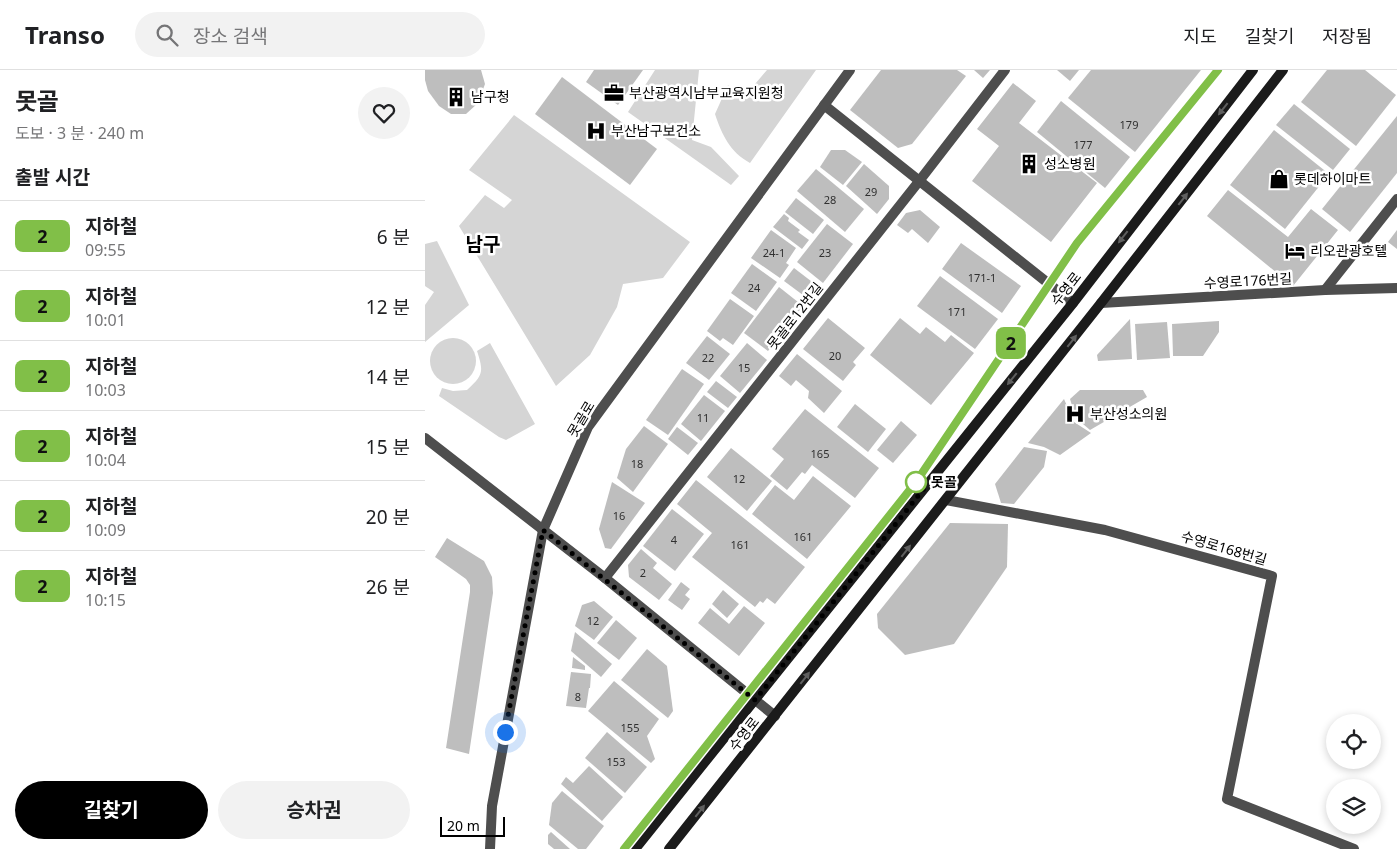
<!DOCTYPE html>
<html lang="ko">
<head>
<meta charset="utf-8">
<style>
	body { margin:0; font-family:"Noto Sans","Noto Sans KR",sans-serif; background:#f2f2f2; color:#202124; height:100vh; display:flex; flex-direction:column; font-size:19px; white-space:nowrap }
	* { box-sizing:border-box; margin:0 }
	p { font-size:16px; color:#757577 }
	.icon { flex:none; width:28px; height:28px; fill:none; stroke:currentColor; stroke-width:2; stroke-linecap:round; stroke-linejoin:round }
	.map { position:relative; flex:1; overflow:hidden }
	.drawer { display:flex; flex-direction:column; background:#fff; width:425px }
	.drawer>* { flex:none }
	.badge { padding:0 10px; border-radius:8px; font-size:18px; line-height:32px }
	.fabs { position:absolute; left:901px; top:644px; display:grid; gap:10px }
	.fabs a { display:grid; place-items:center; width:55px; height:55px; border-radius:50%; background:#fff; box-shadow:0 2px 8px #0003; font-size:25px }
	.scale { position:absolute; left:15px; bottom:12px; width:65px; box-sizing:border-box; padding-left:5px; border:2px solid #000; border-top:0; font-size:14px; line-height:18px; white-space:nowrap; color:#000; -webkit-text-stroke:4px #fff; paint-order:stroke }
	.you { position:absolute; width:25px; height:25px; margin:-12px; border:4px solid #fff; border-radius:50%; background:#1a73e8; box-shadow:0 0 0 8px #1a73e833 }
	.map>.badge { position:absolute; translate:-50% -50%; box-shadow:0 0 0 2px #fff }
	h2 { padding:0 15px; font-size:19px; line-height:45px }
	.round { display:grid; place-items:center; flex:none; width:52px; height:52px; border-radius:26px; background:#f2f2f2 }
	.overview { display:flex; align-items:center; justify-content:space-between; height:85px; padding:0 15px }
	h1 { font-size:24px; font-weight:700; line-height:38px }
	.action { display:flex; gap:10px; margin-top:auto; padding:10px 15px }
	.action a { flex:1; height:58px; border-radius:30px; background:#000; color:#fff; font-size:20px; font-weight:700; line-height:58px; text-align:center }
	.action a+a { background:#f2f2f2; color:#202124 }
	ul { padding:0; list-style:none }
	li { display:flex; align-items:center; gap:15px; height:70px; padding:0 15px; border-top:1px solid #e0e0e0 }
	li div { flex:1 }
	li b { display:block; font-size:19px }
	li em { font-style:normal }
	li .badge { min-width:55px; font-weight:700; text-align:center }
	header { display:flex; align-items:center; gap:30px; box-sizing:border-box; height:70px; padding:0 25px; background:#fff; border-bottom:1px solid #e0e0e0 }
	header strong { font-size:24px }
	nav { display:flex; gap:28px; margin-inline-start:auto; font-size:18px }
	.search { width:350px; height:45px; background:#f2f2f2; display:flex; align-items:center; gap:12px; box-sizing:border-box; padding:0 18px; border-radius:28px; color:#757577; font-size:19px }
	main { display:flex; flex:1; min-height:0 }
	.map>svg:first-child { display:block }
	.green { fill:#d5d5d5 }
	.building { fill:#bebebe }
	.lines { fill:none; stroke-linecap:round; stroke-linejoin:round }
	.minor { stroke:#4e4e4e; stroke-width:10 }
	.tertiary { stroke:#4e4e4e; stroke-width:10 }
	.secondary { stroke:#1b1b1b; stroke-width:10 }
	.oneway { fill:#5f5f5f }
	.line-casing { stroke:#fff; stroke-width:11 }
	.line { stroke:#81bf48; stroke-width:8 }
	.walk { stroke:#000; stroke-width:5; stroke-dasharray:0 9 }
	.stop-dot { fill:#fff; stroke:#81bf48; stroke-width:2.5 }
	.labels { text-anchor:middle; stroke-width:5; stroke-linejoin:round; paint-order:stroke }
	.number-label { font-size:11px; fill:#303030 }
	.poi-label { font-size:14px; fill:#000; stroke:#fff; text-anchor:start }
	.street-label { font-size:14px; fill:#000; stroke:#fff }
	.stop-label { font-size:14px; font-weight:bold; fill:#000; stroke:#fff; text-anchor:start }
	.district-label { font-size:19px; font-weight:bold; fill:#000; stroke:#fff }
</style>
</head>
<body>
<header>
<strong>Transo</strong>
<div class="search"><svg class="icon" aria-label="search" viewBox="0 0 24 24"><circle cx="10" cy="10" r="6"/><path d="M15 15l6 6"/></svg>장소 검색</div>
<nav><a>지도</a><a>길찾기</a><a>저장됨</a></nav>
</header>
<main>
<section class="drawer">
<div class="overview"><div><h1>못골</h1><p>도보 · 3 분 · 240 m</p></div><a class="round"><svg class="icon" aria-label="heart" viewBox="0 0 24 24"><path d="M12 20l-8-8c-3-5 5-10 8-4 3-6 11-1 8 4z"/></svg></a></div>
<h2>출발 시간</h2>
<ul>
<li><span class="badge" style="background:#81bf48;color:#111">2</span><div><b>지하철</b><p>09:55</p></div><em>6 분</em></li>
<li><span class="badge" style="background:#81bf48;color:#111">2</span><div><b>지하철</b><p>10:01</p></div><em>12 분</em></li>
<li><span class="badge" style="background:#81bf48;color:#111">2</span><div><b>지하철</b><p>10:03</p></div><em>14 분</em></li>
<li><span class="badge" style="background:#81bf48;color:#111">2</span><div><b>지하철</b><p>10:04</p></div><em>15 분</em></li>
<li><span class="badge" style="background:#81bf48;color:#111">2</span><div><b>지하철</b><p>10:09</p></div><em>20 분</em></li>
<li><span class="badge" style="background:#81bf48;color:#111">2</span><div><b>지하철</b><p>10:15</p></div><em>26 분</em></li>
</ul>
<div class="action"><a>길찾기</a><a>승차권</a></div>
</section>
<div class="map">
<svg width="972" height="779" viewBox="0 0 972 779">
	<rect width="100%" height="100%" fill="#fff"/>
	<g class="green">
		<polygon points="230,0 274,0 267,70 286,77 314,106 306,115 203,42"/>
		<path d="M342,0H391L325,93C305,82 297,65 290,44L303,15L318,24L330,14Z"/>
		<polygon points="89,45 265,172 238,208 198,214 192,237 165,285 131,316 34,156 60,125 79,138 87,130 44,100"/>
		<polygon points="12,171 44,235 0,272 0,235 9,222 0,216 0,174"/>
		<circle cx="28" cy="291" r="23"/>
		<path d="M65,273L110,354L81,370L74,367L14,326L17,318L28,321L42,320C58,305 59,302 52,281Z"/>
	</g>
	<g class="building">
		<polygon points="0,0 56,0 60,14 53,33 41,44 26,44 14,36 3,21 0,10"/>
		<polygon points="169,0 218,0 193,35 161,12"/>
		<polygon points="456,0 532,0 541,6 487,74 473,78 425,40"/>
		<polygon points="549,0 565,0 558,8"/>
		<polygon points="632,0 654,0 645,11"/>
		<polygon points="666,0 776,0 710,82 643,28"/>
		<polygon points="902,0 940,0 971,25 931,76 876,32"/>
		<polygon points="137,7 232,79 205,115 110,44"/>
		<polygon points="588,13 611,31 594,53 672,113 626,172 547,111 574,76 552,59"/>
		<polygon points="636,31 705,87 680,118 612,62"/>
		<polygon points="869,34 925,79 908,100 851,55"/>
		<polygon points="972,46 972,103 925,162 897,139"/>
		<polygon points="849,60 904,104 860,159 805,115"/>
		<polygon points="406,80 420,80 437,92 418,115 395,97"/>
		<polygon points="439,94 464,116 464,129 452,144 421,116"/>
		<polygon points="391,99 439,139 420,162 372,121"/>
		<polygon points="803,120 863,167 886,139 913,160 868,216 782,146"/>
		<polygon points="371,128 399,150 388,164 360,142"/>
		<polygon points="495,140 515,157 503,173 487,159 483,163 472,155 481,143"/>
		<polygon points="359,144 364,148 363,151 375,160 373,162 384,170 377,179 348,157"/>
		<polygon points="402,154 428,174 398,213 372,192"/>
		<polygon points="346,160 371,178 361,193 364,195 355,208 326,188"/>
		<polygon points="972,160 972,179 963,172"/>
		<polygon points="536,173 596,216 577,243 517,199"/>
		<polygon points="327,194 352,212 331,241 306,223"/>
		<polygon points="369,198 395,218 386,231 359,211"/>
		<polygon points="515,206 573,249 550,279 492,236"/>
		<polygon points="354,217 378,236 343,281 319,263"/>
		<polygon points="305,229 329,246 308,275 298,268 295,271 282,261"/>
		<polygon points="403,248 440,278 428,292 431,295 418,311 378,279"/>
		<polygon points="475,248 495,264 501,257 520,272 526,265 549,283 506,335 445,285"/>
		<polygon points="705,249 707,289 673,291 672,285"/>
		<polygon points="794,251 794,262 778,286 748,286 747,254"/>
		<polygon points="742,252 745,288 712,290 710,254"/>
		<polygon points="282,266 305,284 284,310 261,293"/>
		<polygon points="322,273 342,290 315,323 295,306"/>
		<polygon points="372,284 417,321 399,343 383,328 384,321 371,310 366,316 354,306"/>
		<polygon points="257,299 279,314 243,365 221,350"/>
		<polygon points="291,311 312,327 303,338 282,322"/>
		<polygon points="655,320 718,320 722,327 665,360 651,348 645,329"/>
		<polygon points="279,325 300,341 276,371 256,354"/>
		<polygon points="639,329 649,352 666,363 635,385 619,377 603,373"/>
		<polygon points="430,334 461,359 443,382 412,357"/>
		<polygon points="380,339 454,398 430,428 387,395 380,404 377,402 362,420 345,406 359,389 347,379"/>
		<polygon points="476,351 492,365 468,393 452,380"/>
		<polygon points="219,356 243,374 208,422 192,408 201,379"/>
		<polygon points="252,357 273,373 263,385 243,369"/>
		<polygon points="599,377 622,381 619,397 589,434 576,433 570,414"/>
		<polygon points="306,378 347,411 322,441 282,407"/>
		<polygon points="388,406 426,436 382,489 327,444 350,415 369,430"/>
		<polygon points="271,410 380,497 350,534 342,528 338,533 335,531 330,537 267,487 287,463 252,434"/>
		<polygon points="187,412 220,433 186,479 180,478 174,459"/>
		<polygon points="247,439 279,464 250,501 218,476"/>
		<polygon points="525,453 583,454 582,497 529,574 480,585 453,558 452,544"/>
		<polygon points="22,468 59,491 67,507 68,523 44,684 21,678 45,522 45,515 41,509 10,487"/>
		<polygon points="216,479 232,493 228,498 247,514 234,530 204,507 203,495"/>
		<polygon points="256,512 265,519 260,525 265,529 257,540 243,530"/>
		<polygon points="298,520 314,534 302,548 287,534"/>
		<polygon points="169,531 188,547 169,570 150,556 157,535"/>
		<polygon points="319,536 340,553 314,586 273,553 285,538 304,554"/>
		<polygon points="191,550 212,568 194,590 172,573"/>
		<polygon points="150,562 187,594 176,607 146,581"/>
		<polygon points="222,579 242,596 248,641 243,648 196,610"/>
		<polygon points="148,587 160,596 160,600 147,598"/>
		<polygon points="146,602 166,604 165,618 164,618 161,638 141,636"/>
		<polygon points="189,611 234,649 222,666 230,689 226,693 163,641"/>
		<polygon points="182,662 222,697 200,723 160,688"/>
		<polygon points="164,696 198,727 177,751 136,714 141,707 148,713"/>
		<polygon points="137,721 179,756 161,779 153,779 124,755 127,733"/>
		<polygon points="126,762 145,779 129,779 123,774 123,765"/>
	</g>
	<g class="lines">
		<g class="minor">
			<polyline points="399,35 648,233"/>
			<polyline points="900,220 972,129"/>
			<polyline points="676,233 900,220 972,218"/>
			<polyline points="521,430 680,460 847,506 802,729 929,779"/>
			<polyline points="180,508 495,110 580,0"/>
		</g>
		<g class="tertiary">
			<polyline points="0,368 180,508 350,646"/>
			<polyline points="65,779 67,736 118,460 163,357 425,0"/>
		</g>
		<g class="secondary">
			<polyline points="210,779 648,233 828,0"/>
			<polyline points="244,779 676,233 858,0"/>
		</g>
	</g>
	<defs><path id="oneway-solid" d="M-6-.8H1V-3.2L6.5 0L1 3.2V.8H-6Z" transform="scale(1.25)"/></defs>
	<g class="oneway">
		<use href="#oneway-solid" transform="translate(798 39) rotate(128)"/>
		<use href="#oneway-solid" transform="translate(758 129) rotate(-52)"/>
		<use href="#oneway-solid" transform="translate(698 167) rotate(128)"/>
		<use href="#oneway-solid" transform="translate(647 271) rotate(-52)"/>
		<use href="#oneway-solid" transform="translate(587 309) rotate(129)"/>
		<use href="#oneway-solid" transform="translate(481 481) rotate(-52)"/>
		<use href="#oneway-solid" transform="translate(380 608) rotate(-52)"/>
		<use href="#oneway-solid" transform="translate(275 741) rotate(-52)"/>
	</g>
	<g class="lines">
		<defs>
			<polyline id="line" points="199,779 491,412 652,173 793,0"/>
		</defs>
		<use href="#line" class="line-casing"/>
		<use href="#line" class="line"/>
		<polyline class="walk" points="80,662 118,460 330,630 501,416 491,412"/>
	</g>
	<defs>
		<symbol id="office-bare" viewBox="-9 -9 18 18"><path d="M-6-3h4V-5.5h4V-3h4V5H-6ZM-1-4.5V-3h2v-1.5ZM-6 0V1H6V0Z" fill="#000" stroke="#fff" stroke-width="2.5" paint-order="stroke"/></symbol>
		<symbol id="building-bare" viewBox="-9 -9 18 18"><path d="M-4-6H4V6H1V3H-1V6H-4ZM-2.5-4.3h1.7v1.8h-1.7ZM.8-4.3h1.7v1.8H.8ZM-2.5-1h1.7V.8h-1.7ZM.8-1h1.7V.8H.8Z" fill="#000" stroke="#fff" stroke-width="2.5" paint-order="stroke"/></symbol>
		<symbol id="hospital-bare" viewBox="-9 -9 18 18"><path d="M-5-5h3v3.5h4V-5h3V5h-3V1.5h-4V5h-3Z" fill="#000" stroke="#fff" stroke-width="2.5" paint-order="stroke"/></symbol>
		<symbol id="shop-bare" viewBox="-9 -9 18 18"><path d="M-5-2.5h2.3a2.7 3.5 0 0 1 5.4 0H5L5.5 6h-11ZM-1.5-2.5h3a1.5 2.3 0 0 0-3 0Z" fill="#000" stroke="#fff" stroke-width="2.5" paint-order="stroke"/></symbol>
		<symbol id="hotel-bare" viewBox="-9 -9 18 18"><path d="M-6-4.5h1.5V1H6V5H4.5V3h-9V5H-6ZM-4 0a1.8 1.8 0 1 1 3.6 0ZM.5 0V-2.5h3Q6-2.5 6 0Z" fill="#000" stroke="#fff" stroke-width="2.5" paint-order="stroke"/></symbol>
	</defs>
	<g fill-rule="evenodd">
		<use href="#office-bare" x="175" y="9" width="28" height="28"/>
		<use href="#building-bare" x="17" y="13" width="28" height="28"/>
		<use href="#hospital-bare" x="157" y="47" width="28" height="28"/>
		<use href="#building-bare" x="590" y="80" width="28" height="28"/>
		<use href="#shop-bare" x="840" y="95" width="28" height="28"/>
		<use href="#hotel-bare" x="856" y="167" width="28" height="28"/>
		<use href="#hospital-bare" x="636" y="330" width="28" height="28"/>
	</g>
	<circle class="stop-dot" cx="491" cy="412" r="10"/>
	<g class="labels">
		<g class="number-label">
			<text x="704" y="59">179</text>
			<text x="658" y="79">177</text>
			<text x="446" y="126">29</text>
			<text x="405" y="134">28</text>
			<text x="349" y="187">24-1</text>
			<text x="400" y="187">23</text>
			<text x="557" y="212">171-1</text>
			<text x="329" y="222">24</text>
			<text x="532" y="246">171</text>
			<text x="410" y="290">20</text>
			<text x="283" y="292">22</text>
			<text x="319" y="302">15</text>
			<text x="278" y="352">11</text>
			<text x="395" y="388">165</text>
			<text x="212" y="398">18</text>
			<text x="314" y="413">12</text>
			<text x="194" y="450">16</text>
			<text x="378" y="471">161</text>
			<text x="249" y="474">4</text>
			<text x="315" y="479">161</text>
			<text x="218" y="507">2</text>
			<text x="168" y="555">12</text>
			<text x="153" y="631">8</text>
			<text x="205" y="662">155</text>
			<text x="191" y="696">153</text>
		</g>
		<g class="poi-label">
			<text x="204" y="28">부산광역시남부교육지원청</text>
			<text x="46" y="32">남구청</text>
			<text x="186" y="66">부산남구보건소</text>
			<text x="619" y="99">성소병원</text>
			<text x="869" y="114">롯데하이마트</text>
			<text x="885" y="186">리오관광호텔</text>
			<text x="665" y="349">부산성소의원</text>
		</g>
		<g class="street-label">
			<text transform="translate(823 211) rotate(-3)" y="5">수영로176번길</text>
			<text transform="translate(641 219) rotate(-52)" y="5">수영로</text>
			<text transform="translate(370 246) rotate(-52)" y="5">못골로12번길</text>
			<text transform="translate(156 349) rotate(-59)" y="5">못골로</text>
			<text transform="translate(799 478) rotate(16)" y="5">수영로168번길</text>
			<text transform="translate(319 664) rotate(-52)" y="5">수영로</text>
		</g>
		<g class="stop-label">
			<text x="506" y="417">못골</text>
		</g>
		<g class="district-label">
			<text x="58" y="181">남구</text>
		</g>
	</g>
</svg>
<div class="fabs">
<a><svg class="icon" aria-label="locate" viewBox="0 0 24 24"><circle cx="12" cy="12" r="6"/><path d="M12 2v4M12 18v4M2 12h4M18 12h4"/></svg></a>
<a><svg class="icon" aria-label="layers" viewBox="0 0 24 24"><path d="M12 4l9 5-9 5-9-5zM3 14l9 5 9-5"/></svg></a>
</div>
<div class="scale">20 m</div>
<div class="you" style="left:80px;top:662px"></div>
<b class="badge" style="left:586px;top:273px;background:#81bf48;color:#111">2</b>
</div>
</main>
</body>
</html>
